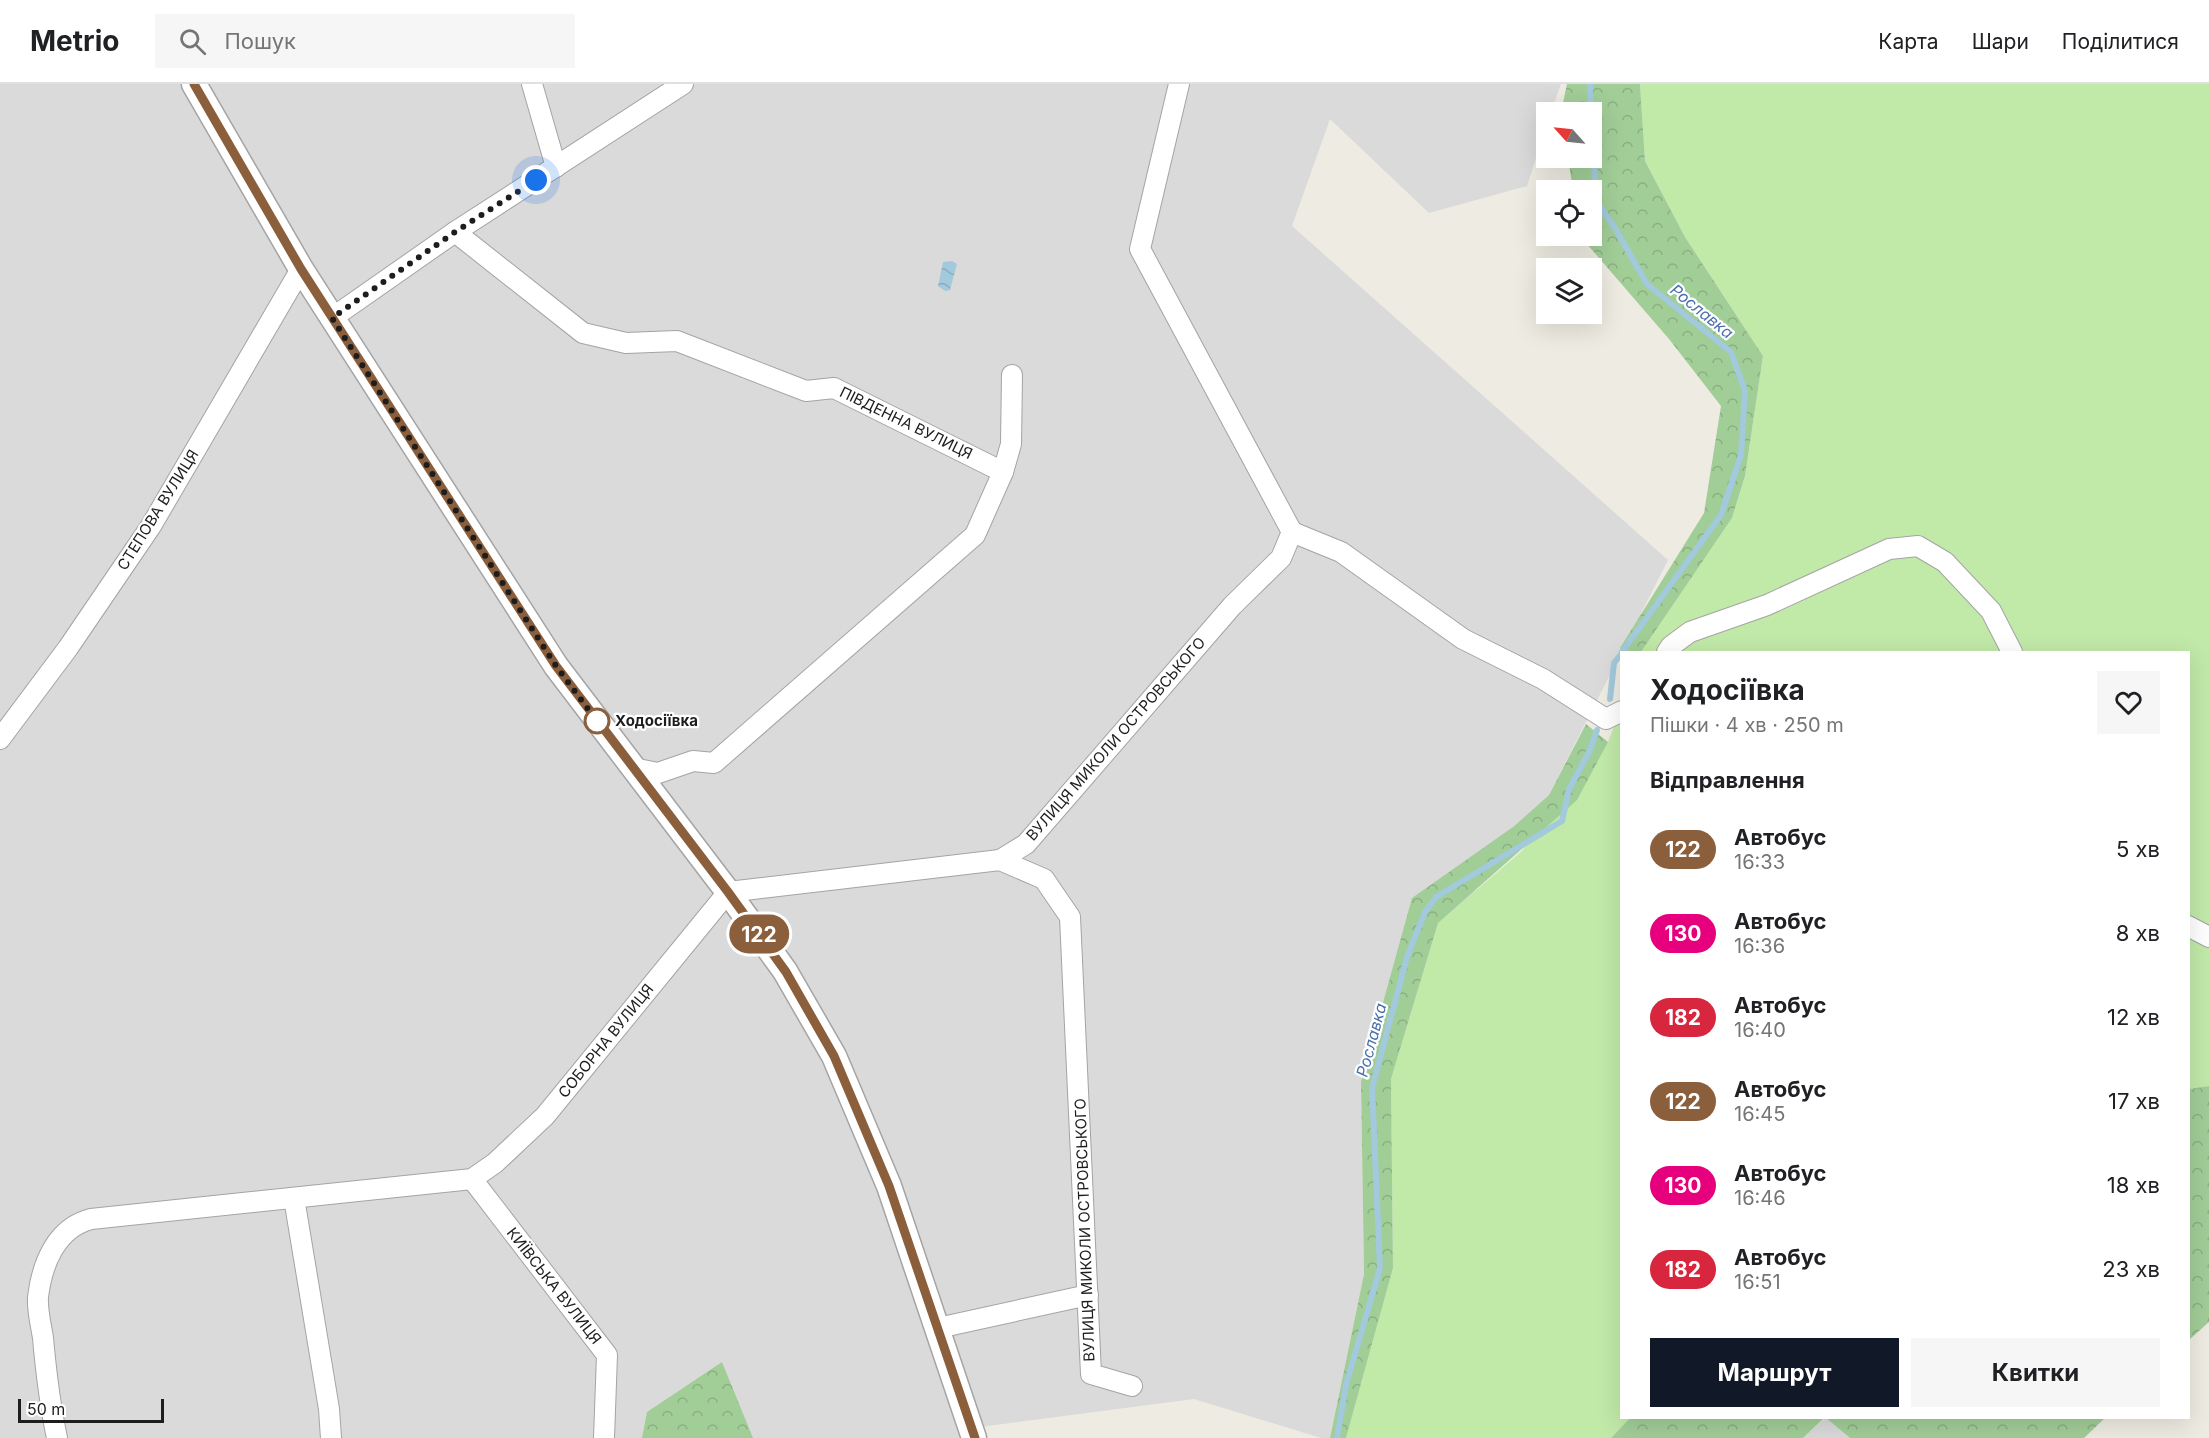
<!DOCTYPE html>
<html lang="uk">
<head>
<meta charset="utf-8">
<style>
	body { margin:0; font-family:Inter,sans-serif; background:#f6f6f6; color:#202124; height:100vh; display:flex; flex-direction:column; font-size:22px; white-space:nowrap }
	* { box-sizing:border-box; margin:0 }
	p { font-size:20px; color:#757577 }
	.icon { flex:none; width:33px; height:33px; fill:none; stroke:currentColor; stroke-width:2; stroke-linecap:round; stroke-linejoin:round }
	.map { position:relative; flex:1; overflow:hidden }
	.sheet { position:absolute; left:1620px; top:567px; width:570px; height:768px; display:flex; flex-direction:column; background:#fff; border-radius:0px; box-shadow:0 6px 24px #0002 }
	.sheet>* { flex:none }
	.badge { padding:0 12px; border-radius:20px; font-size:21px; line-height:39px }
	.needle { width:39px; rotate:297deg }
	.controls { position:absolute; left:1536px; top:18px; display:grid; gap:12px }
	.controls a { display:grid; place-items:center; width:66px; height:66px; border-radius:0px; background:#fff; box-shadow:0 6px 24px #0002; font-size:30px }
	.scale { position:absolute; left:18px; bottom:15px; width:146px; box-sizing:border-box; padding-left:6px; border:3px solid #1d1d1d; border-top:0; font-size:16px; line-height:21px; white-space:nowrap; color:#1d1d1d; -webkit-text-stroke:4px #fff; paint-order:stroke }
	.you { position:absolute; width:30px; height:30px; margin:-15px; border:4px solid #fff; border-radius:50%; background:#1a73e8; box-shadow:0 0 0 9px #1a73e833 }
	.map>.badge { position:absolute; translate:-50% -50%; box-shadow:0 0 0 3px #fff }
	h2 { padding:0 30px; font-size:22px; line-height:54px }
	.round { display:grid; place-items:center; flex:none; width:63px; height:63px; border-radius:0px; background:#f6f6f6 }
	.summary { display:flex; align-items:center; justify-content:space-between; height:102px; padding:0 30px }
	h1 { font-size:28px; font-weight:700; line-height:45px }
	.primary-button { display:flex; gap:12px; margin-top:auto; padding:12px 30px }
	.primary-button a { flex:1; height:69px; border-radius:0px; background:#111827; color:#fff; font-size:24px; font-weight:700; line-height:69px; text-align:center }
	.primary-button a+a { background:#f6f6f6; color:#202124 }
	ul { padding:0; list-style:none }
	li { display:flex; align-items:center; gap:18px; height:84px; padding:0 30px }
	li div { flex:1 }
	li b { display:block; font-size:22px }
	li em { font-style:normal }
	li .badge { min-width:66px; font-weight:700; text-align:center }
	header { display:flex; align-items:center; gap:36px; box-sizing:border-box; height:84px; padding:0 30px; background:#fff; border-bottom:2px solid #e0e0e0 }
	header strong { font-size:28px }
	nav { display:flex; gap:33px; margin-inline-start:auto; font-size:21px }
	.search { width:420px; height:54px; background:#f6f6f6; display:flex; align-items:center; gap:15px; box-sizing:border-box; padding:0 21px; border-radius:0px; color:#757577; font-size:22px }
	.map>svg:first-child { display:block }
	.residential { fill:#dbdada }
	.grass { fill:#c1e9a8 }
	.forest { fill:url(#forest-crowns) }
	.water { fill:url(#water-waves) }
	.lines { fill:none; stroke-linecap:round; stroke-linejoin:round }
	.stream { stroke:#a2c9dc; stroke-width:6 }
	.minor-casing { stroke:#a4a4a4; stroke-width:22 }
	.tertiary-casing { stroke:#a4a4a4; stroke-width:27 }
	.minor { stroke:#fff; stroke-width:20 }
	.tertiary { stroke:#fff; stroke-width:24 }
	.line-casing { stroke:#fff; stroke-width:14 }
	.line { stroke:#8b5e3c; stroke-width:9 }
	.walk { stroke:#1d1d1d; stroke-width:6; stroke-dasharray:0 10.8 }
	.stop-dot { fill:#fff; stroke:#8b5e3c; stroke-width:3 }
	.labels { text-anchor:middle; stroke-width:4.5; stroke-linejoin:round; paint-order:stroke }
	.street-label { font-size:15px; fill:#1d1d1d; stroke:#fff }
	.stop-label { font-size:15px; font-weight:bold; fill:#1d1d1d; stroke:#fff; text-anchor:start }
	.water-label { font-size:16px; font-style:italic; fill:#4a70ac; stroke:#fff }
</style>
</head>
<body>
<header>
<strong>Metrio</strong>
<div class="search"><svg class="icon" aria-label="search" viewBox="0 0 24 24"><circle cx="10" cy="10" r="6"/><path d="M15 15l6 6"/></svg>Пошук</div>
<nav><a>Карта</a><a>Шари</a><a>Поділитися</a></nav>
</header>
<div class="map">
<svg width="2209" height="1354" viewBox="0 0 2209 1354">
	<defs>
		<pattern id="forest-crowns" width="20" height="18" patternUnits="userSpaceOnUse" patternTransform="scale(1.5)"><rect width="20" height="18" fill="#a1cd97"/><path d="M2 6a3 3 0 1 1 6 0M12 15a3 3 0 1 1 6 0" fill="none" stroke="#8ab082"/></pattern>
		<pattern id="water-waves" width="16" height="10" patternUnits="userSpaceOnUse" patternTransform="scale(1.5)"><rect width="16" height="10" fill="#a2c9dc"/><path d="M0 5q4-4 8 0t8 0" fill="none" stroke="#8bacbc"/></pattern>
	</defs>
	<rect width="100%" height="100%" fill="#eeebe2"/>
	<g class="residential">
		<polygon points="0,0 1561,0 1551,28 1546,28 1546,43 1527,102 1429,129 1330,35 1292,142 1668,476 1549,711 1513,743 1361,998 1364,1190 1330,1354 1321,1354 1194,1315 972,1344 974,1354 0,1354"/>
		<polygon points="1825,1334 1826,1334 1850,1354 1803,1354"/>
	</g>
	<g class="grass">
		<polygon points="1640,0 2209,0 2209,1002 2189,1005 2188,568 1641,568 1732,434 1745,392 1763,272 1685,153 1645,77"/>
		<polygon points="1621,625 1622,1334 1630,1334 1611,1354 1346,1354 1393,1184 1391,995 1438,839 1522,767 1608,658"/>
	</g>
	<g class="forest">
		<polygon points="1567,0 1640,0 1645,77 1685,153 1763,272 1745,392 1732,434 1641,568 1623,568 1620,564 1704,429 1721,322 1669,255 1580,152 1592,152 1592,106 1573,106 1568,74 1592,74 1592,28 1561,28"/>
		<polygon points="1586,640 1608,658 1577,716 1438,839 1391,995 1393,1184 1346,1354 1330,1354 1364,1190 1361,998 1412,814 1513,743 1549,711"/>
		<polygon points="2209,1002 2209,1238 2189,1256 2189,1005"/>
		<polygon points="722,1278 753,1354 642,1354 647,1328"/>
		<polygon points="1630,1334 1824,1334 1803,1354 1611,1354"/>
		<polygon points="1826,1334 2105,1334 2084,1354 1850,1354"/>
	</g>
	<polygon class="water" points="952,177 957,180 950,206 945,207 938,202 943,178"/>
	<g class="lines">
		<g class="stream">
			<polyline points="1590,0 1591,28"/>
			<polyline points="1592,30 1596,117 1615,144 1647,200 1731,268 1745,307 1741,371 1721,431 1622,568"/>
			<polyline points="1610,615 1614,579 1622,569"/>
			<polyline points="1337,1354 1346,1301 1380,1184 1372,1004 1407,873 1425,828 1436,813 1562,737 1569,705 1589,668 1597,646"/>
		</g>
		<defs>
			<g id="minor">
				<polyline points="532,0 556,83"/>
				<polyline points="455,148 583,249 626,259 677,257 806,307 834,304 1003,388"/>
				<polyline points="332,234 455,148 683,0"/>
				<polyline points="1292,448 1341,468 1463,555 1543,595 1606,635 1622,627"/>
				<polyline points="1667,568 1671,562 1690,548 1767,521 1889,465 1918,462 1945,478 1991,527 2012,568"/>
				<polyline points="0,655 68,564 151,442 301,185"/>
				<polyline points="633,684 658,689 693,677 714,679 975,451 1003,388 1011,360 1012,291"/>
				<polyline points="2188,842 2209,853"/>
				<polyline points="472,1095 607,1271 604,1354"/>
				<polyline points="294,1114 329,1325 331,1354"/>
				<polyline points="938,1244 1088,1211"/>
				<polyline points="1132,1302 1091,1290 1070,833 1044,795 1000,776 1026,760 1232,522 1281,474 1292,448 1140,165 1179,0"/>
				<path d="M57,1354C50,1321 46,1288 43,1254C41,1241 37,1226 38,1213C42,1180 56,1144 91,1135L472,1095L495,1079L545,1032L728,808L1000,776"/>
			</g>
			<polyline id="tertiary" points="194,0 301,185 556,582 728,808 785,887 834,972 889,1102 974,1354"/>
		</defs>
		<use href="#minor" class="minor-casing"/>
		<use href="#tertiary" class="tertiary-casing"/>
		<use href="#minor" class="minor"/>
		<use href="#tertiary" class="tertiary"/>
	</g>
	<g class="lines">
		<defs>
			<polyline id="line" points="194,0 301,185 556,582 728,808 786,888 834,972 889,1102 975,1354"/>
		</defs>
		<use href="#line" class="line-casing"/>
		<use href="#line" class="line"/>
		<polyline class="walk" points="536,96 455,148 332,234 556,582 597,637"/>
	</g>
	<circle class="stop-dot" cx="597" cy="637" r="12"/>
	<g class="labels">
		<g class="street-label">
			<text transform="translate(906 339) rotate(26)" y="5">ПІВДЕННА ВУЛИЦЯ</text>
			<text transform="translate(158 426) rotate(-58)" y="5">СТЕПОВА ВУЛИЦЯ</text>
			<text transform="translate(1116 655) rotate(-49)" y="5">ВУЛИЦЯ МИКОЛИ ОСТРОВСЬКОГО</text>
			<text transform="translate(606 957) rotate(-51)" y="5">СОБОРНА ВУЛИЦЯ</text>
			<text transform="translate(1085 1146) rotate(-92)" y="5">ВУЛИЦЯ МИКОЛИ ОСТРОВСЬКОГО</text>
			<text transform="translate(554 1202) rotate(52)" y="5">КИЇВСЬКА ВУЛИЦЯ</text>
		</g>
		<g class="stop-label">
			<text x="615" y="642">Ходосіївка</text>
		</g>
		<g class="water-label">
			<text transform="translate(1702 227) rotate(39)" y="6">Рославка</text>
			<text transform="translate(1371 956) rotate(-75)" y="6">Рославка</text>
		</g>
	</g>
</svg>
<div class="controls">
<a><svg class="needle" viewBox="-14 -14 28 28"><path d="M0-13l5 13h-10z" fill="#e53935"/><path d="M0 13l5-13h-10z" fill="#757577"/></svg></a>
<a><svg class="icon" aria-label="locate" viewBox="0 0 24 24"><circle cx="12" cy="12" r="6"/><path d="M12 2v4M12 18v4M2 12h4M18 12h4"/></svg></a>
<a><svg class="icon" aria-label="layers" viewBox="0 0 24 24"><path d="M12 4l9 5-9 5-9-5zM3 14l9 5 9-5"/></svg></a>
</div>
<div class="scale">50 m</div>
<div class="you" style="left:536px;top:96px"></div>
<b class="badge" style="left:759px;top:850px;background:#8b5e3c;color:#fff">122</b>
<section class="sheet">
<div class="summary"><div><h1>Ходосіївка</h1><p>Пішки · 4 хв · 250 m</p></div><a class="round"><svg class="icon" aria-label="heart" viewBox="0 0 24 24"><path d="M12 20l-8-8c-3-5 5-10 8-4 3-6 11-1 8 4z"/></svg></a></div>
<h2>Відправлення</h2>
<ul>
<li><span class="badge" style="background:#8b5e3c;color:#fff">122</span><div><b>Автобус</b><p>16:33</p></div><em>5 хв</em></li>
<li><span class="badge" style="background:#e6007e;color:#fff">130</span><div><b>Автобус</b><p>16:36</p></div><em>8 хв</em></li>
<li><span class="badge" style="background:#d7263d;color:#fff">182</span><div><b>Автобус</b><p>16:40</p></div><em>12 хв</em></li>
<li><span class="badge" style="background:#8b5e3c;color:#fff">122</span><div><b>Автобус</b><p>16:45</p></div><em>17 хв</em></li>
<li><span class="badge" style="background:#e6007e;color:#fff">130</span><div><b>Автобус</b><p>16:46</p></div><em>18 хв</em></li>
<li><span class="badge" style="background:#d7263d;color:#fff">182</span><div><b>Автобус</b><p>16:51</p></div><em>23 хв</em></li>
</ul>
<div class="primary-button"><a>Маршрут</a><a>Квитки</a></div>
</section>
</div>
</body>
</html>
